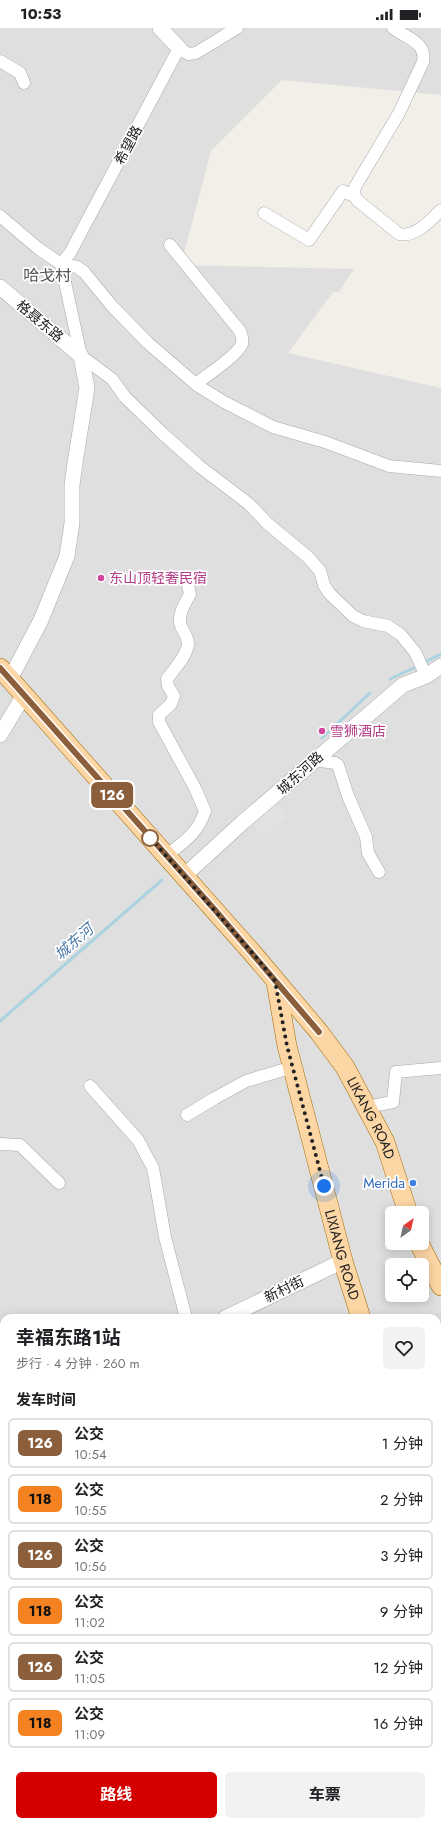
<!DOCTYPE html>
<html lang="zh">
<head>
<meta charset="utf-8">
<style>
	body { margin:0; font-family:Jost,"Noto Sans SC",sans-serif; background:#f2f2f2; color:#202124; height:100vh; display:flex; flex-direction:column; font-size:15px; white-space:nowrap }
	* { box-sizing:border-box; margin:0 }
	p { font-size:13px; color:#757577 }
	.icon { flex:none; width:22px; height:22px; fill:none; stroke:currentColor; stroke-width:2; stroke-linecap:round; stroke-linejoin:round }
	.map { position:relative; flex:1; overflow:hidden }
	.sheet { position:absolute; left:0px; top:1286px; width:441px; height:512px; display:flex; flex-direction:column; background:#fff; border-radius:12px 12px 0 0; box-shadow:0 2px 10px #0003 }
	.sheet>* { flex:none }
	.badge { padding:0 8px; border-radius:6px; font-size:14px; line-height:26px }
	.needle { width:26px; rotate:34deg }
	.controls { position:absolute; left:385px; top:1178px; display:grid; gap:8px }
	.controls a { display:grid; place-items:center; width:44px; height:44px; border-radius:6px; background:#fff; box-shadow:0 2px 10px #0003; font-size:20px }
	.you { position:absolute; width:20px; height:20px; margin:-10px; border:3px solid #fff; border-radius:50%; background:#1a73e8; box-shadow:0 0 0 6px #1a73e833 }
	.map>.badge { position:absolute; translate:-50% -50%; box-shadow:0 0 0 2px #fff }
	h2 { padding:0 16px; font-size:15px; line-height:36px }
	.round { display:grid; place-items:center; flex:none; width:42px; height:42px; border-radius:6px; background:#f2f2f2 }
	.overview { display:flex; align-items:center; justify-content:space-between; height:68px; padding:0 16px }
	h1 { font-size:19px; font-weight:700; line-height:30px }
	.action { display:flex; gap:8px; margin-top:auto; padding:8px 16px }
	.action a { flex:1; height:46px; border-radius:6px; background:#d40000; color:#fff; font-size:16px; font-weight:700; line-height:46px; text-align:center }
	.action a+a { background:#f2f2f2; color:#202124 }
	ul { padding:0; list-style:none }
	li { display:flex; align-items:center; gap:12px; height:50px; margin:0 8px 6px; padding:0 8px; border:2px solid #e0e0e0; border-radius:6px }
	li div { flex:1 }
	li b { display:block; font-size:15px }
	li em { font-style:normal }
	li .badge { min-width:44px; font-weight:700; text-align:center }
	.status { display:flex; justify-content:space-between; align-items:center; height:28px; padding:0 20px; background:#fff; direction:ltr }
	.status svg { height:11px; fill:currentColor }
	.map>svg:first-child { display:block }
	.residential { fill:#e0dfdf; fill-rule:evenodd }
	.parking { fill:#e2e2e2 }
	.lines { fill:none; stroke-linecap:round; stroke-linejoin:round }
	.stream { stroke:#aad3df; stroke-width:3 }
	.minor-casing { stroke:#a9a9a9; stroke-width:13 }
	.tertiary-casing { stroke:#a9a9a9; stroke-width:16 }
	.primary-casing { stroke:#a06b00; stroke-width:20 }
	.minor { stroke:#fff; stroke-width:12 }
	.tertiary { stroke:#fff; stroke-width:15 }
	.primary { stroke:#fcd6a4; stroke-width:19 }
	.line-casing { stroke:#fff; stroke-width:9 }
	.line { stroke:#8b5e3c; stroke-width:6 }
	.walk { stroke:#222; stroke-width:4; stroke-dasharray:0 7.2 }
	.hotel-dot { fill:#d1479c; stroke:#fff; stroke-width:1.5 }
	.stop-dot { fill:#fff; stroke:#8b5e3c; stroke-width:2 }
	.shop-dot { fill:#3f7fe0; stroke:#fff; stroke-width:1.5 }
	.labels { text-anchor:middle; stroke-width:3.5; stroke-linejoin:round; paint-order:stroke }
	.street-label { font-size:14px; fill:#222; stroke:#fff }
	.hotel-label { font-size:14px; fill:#b23c85; stroke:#fff; text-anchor:start }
	.shop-label { font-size:14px; fill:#366cbe; stroke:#fff; text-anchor:end }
	.water-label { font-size:15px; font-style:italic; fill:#4a7aab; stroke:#fff }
	.quarter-label { font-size:16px; fill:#555; stroke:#fff }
</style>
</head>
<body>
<div class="status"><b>10:53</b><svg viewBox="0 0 49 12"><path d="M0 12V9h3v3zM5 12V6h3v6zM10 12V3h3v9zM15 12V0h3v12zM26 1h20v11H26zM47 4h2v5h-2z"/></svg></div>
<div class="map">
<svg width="441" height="1798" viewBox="0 0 441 1798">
	<rect width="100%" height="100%" fill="#f2efe9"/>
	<path class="residential" d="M0,0H441V67L282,52L211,123L181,237L354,241L339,264H333L288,325L441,360V1798H0ZM392,1185H422V1215H392ZM392,1237H422V1267H392ZM4,1290H437V1794H4Z"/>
	<polygon class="parking" points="276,777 286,789 264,808 254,796"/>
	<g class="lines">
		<g class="stream">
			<polyline points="423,635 441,626"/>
			<polyline points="390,651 418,638"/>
			<polyline points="322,710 370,665"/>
			<polyline points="0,993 162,852"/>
		</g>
		<defs>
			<g id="minor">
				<polyline points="237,0 196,25 188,26 179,20 70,225 61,236 81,328 112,351 125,369 162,405 199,438 249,476 268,496 308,529 320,543 324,557 329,565 353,588 363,593 388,598 401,607 415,624 426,648"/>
				<path d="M393,0C406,10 427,14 423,34L399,85L355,159L354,166L357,172L399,206C415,210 431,192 441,182"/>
				<polyline points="0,33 20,45 24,55"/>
				<polyline points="264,185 309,212 343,163 351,167 354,166"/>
				<polyline points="0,188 39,221 61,236 77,239 84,244 112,278 148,315 198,358 224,374 273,399 325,414 389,438 441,443"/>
				<path d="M170,217L240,303C242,307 243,311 242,316C237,328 207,347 196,356"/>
				<polyline points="314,732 335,735 338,737 348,768 366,809 368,825 379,844"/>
				<path d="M166,828C184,814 198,805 205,783L195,760L159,694V687L171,676L174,668L168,658L167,651C174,641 187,628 188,616C188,608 183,604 181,598C177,586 185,576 190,566L188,557"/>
				<polyline points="90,1058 138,1112 153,1140 165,1209 186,1290"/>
				<polyline points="367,1079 393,1074 396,1044 441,1040"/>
				<polyline points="187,1087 215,1070 246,1053 293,1039"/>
				<polyline points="0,1116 20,1117 59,1155"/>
				<polyline points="0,1569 4,1570"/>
				<polyline points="437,1738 441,1741"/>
				<polyline points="202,1794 205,1798"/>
				<polyline points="66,1798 70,1796"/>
				<polyline points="176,1798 182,1794"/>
				<polyline points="370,1798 374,1794"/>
			</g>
			<g id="tertiary">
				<polyline points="160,0 179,20"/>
				<polyline points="0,259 81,328 87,360 75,435 72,457 72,495 67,528 41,592 10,651"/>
				<polyline points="0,707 24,667"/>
				<polyline points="185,847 243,794 403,657 426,648 441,638"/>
				<polyline points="225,1290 343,1233"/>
				<polyline points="0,1399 4,1397"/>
			</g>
			<g id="primary">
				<path id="s1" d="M0,640L255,928L319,1004L345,1039L385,1114L408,1185"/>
				<path id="s2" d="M276,954L287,1018L343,1233L361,1290"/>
				<polyline points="419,1215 441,1258"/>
				<polyline points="437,1490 441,1497"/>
			</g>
		</defs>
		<use href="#minor" class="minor-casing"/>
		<use href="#tertiary" class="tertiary-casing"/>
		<use href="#primary" class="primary-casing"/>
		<use href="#minor" class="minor"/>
		<use href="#tertiary" class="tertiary"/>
		<use href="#primary" class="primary"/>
	</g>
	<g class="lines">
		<defs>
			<polyline id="line" points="0,640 215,882 319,1004"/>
		</defs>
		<use href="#line" class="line-casing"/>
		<use href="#line" class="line"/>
		<polyline class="walk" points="150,810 146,805 255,928 275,953 287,1018 324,1158"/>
	</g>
	<g class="hotel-dot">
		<circle cx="101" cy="550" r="4"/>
		<circle cx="322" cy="703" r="4"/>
	</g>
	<circle class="stop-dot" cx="150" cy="810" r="8"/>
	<circle class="shop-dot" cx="413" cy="1155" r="4"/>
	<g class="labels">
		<g class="street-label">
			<text transform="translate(128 117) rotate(-62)" y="5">希望路</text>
			<text transform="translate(40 293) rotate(40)" y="5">格聂东路</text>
			<text transform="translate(300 745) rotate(-42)" y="5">城东河路</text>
			<text dy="5" stroke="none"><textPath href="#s1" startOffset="585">LIKANG ROAD</textPath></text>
			<text dy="5" stroke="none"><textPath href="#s2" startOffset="281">LIXIANG ROAD</textPath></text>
			<text transform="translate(284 1261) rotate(-26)" y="5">新村街</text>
		</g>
		<g class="hotel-label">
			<text x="109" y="555">东山顶轻奢民宿</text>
			<text x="330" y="708">雪狮酒店</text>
		</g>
		<g class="shop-label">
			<text x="405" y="1160">Merida</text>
		</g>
		<g class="water-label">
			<text transform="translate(74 914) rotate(-41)" y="5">城东河</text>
		</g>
		<g class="quarter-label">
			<text x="47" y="253">哈戈村</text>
		</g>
	</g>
</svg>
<div class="controls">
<a><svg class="needle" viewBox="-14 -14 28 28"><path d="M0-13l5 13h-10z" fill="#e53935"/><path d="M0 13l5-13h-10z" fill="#757577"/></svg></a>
<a><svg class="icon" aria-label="locate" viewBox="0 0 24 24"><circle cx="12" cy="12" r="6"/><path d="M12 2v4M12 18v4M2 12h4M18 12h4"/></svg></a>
</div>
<div class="you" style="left:324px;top:1158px"></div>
<b class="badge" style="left:112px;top:767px;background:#8b5e3c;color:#fff">126</b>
<section class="sheet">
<div class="overview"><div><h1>幸福东路1站</h1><p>步行 · 4 分钟 · 260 m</p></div><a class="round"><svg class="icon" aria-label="heart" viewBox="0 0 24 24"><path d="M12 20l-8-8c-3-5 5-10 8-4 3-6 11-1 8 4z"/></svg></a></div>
<h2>发车时间</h2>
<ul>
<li><span class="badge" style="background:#8b5e3c;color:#fff">126</span><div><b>公交</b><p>10:54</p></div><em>1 分钟</em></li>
<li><span class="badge" style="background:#f58220;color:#111">118</span><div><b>公交</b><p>10:55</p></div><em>2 分钟</em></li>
<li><span class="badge" style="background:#8b5e3c;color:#fff">126</span><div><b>公交</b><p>10:56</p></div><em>3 分钟</em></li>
<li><span class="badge" style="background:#f58220;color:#111">118</span><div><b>公交</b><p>11:02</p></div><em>9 分钟</em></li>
<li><span class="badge" style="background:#8b5e3c;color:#fff">126</span><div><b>公交</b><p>11:05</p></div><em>12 分钟</em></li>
<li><span class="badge" style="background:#f58220;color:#111">118</span><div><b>公交</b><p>11:09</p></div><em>16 分钟</em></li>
</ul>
<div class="action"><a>路线</a><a>车票</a></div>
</section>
</div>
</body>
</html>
